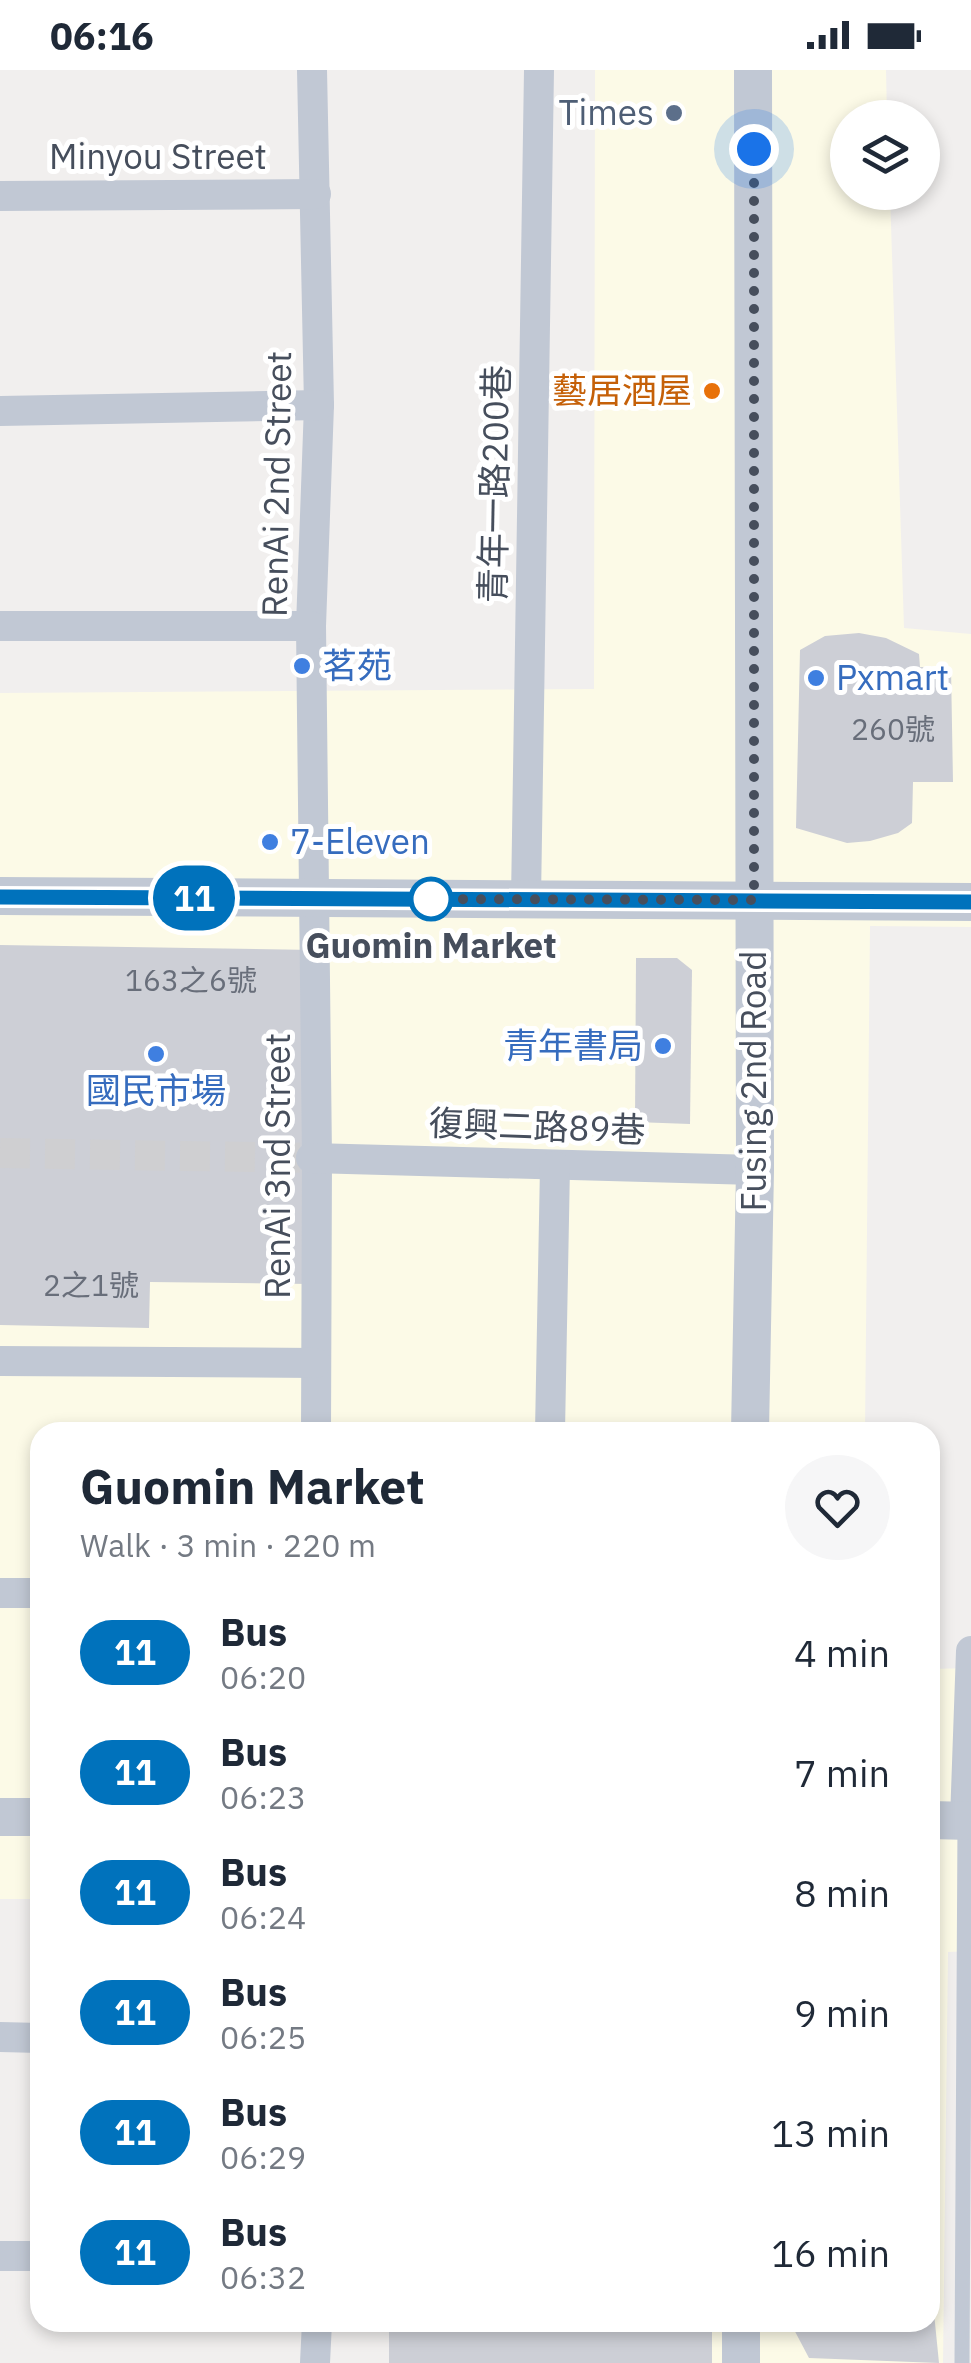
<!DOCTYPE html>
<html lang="en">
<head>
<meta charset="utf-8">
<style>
	body { margin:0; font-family:"IBM Plex Sans","Noto Sans TC",sans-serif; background:#f6f6f7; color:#1f2937; height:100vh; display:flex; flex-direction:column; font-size:38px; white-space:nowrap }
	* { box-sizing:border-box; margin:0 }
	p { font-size:32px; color:#747a83 }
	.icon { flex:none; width:55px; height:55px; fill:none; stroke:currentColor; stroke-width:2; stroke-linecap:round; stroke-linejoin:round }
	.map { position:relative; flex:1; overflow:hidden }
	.details { position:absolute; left:30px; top:1352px; width:910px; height:910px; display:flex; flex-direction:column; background:#fff; border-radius:30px; box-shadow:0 5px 15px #0003 }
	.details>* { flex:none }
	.badge { padding:0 20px; border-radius:32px; font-size:35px; line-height:65px }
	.controls { position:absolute; left:830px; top:30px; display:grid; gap:20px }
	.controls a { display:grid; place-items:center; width:110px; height:110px; border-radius:50%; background:#fff; box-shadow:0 5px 15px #0003; font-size:50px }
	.you { position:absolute; width:50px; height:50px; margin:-25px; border:8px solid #fff; border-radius:50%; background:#1a73e8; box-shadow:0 0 0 15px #1a73e833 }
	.map>.badge { position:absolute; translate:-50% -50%; box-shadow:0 0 0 5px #fff }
	.round { display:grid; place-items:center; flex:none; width:105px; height:105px; border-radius:52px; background:#f6f6f7 }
	.summary { display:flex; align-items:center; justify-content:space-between; height:170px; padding:0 50px }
	h1 { font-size:48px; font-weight:700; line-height:75px }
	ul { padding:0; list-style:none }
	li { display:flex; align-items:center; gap:30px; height:120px; padding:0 50px }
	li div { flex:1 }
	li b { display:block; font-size:38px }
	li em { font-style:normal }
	li .badge { min-width:110px; font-weight:700; text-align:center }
	.status { display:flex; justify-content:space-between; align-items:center; height:70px; padding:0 50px; background:#fff; direction:ltr }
	.status svg { height:28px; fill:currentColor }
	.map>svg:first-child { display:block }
	.commercial { fill:#fcfae7 }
	.building { fill:#cdcfd6 }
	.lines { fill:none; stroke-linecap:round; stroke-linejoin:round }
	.minor-tunnel { stroke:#cfcfd1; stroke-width:30; stroke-dasharray:30 15; stroke-linecap:butt }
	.service { stroke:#c1c8d4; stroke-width:15 }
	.minor { stroke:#c1c8d4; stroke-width:30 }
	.tertiary { stroke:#c1c8d4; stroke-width:38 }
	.line-casing { stroke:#fff; stroke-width:22 }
	.line { stroke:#0072bc; stroke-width:15 }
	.walk { stroke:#464e5c; stroke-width:10; stroke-dasharray:0 18 }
	.service-dot { fill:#5c6f8a; stroke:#fff; stroke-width:4 }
	.food-dot { fill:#e8710a; stroke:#fff; stroke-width:4 }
	.shop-dot { fill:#3f7fe0; stroke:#fff; stroke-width:4 }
	.stop-dot { fill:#fff; stroke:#0072bc; stroke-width:5 }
	.labels { text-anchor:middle; stroke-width:10; stroke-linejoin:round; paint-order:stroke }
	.number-label { font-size:30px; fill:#686e7a }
	.service-label { font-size:35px; fill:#4e5e75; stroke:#fff; text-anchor:end }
	.street-label { font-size:35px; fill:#464e5c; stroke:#fff }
	.food-label { font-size:35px; fill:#c56008; stroke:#fff; text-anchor:end }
	.shop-label { font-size:35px; fill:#366cbe; stroke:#fff; text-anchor:start }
	.stop-label { font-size:35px; font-weight:bold; fill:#464e5c; stroke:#fff }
</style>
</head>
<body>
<div class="status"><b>06:16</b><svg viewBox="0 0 49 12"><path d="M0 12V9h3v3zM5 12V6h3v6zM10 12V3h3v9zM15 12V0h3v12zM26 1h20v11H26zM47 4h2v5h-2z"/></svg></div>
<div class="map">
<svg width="971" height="2293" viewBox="0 0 971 2293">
	<rect width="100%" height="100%" fill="#f1efee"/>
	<g class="commercial">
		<polygon points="595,0 886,0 887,47 848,48 848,122 890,123 904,558 971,564 971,857 870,856 865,1362 40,1362 40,1829 0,1829 0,623 594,619"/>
		<polygon points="971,1598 971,1881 948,1882 943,2293 518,2293 519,2253 930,2252 930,1599"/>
	</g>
	<g class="building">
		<polygon points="859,563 886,568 919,584 920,597 951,598 953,712 913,712 912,753 898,763 870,771 847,773 796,758 800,580 825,566"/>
		<polygon points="0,875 314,880 310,1214 150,1212 149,1258 0,1255"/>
		<polygon points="636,888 677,888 692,900 690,1054 635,1052"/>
		<polygon points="930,2233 933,2233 939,2293 809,2288 790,2252 930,2252"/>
		<rect x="389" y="2252" width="323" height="41"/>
	</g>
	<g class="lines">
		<polyline class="minor-tunnel" points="0,1083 311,1088"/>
		<polyline class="service" points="962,2293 965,1752"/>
		<g class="minor">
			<polyline points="312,0 319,335 311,556 317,1088 316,1362"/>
			<polyline points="0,126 316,124"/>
			<polyline points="0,341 319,335"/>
			<polyline points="0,556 311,556"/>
			<polyline points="526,829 539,0"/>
			<polyline points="311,1088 755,1100"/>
			<polyline points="0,1291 316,1293"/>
			<polyline points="550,1362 555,1096"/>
			<polyline points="0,1523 40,1523"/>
			<polyline points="965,1750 971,1581"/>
			<polyline points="0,1967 40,1968"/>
			<polyline points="0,2186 40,2186"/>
			<polyline points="315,2293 317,2252"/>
		</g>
		<g class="tertiary">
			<polyline points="0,826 971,832"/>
			<polyline points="750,1362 755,1100 753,0"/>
			<polyline points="0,1747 40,1747"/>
			<polyline points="930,1750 971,1751"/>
			<polyline points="741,2252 741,2293"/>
		</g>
	</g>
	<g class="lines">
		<defs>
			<polyline id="line" points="0,827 971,832"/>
		</defs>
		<use href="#line" class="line-casing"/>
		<use href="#line" class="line"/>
		<polyline class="walk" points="431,829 420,829 754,830 754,79"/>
	</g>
	<circle class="service-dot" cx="674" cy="43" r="10"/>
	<circle class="food-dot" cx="712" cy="321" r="10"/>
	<g class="shop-dot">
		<circle cx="302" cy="596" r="10"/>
		<circle cx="816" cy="608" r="10"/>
		<circle cx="270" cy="772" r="10"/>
		<circle cx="663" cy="976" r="10"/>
		<circle cx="156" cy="984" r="10"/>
	</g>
	<circle class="stop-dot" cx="431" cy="829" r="20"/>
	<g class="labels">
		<g class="number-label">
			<text x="893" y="670">260號</text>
			<text x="191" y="921">163之6號</text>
			<text x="91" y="1226">2之1號</text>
		</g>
		<g class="service-label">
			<text x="654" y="55">Times</text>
		</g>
		<g class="street-label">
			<text x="158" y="99">Minyou Street</text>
			<text transform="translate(277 414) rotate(-89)" y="12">RenAi 2nd Street</text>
			<text transform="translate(495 414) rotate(-89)" y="12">青年一路200巷</text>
			<text transform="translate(754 1011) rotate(-90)" y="12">Fusing 2nd Road</text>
			<text transform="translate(537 1057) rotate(2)" y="12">復興二路89巷</text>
			<text transform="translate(278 1096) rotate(-90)" y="12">RenAi 3nd Street</text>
		</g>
		<g class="food-label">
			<text x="692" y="333">藝居酒屋</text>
		</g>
		<g class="shop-label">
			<text x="322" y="608">茗苑</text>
			<text x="836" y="620">Pxmart</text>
			<text x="290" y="784">7-Eleven</text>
			<text x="643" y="988" text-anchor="end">青年書局</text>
			<text x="156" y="1033" text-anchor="middle">國民市場</text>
		</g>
		<g class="stop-label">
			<text x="431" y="888">Guomin Market</text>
		</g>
	</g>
</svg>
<div class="controls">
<a><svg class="icon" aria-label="layers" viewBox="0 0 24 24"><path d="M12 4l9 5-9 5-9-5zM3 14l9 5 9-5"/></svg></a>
</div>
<div class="you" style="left:754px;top:79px"></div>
<b class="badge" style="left:194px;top:828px;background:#0072bc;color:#fff">11</b>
<section class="details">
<div class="summary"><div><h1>Guomin Market</h1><p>Walk · 3 min · 220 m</p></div><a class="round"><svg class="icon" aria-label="heart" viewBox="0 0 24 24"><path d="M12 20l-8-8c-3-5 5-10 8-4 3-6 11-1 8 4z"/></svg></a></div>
<ul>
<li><span class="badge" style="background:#0072bc;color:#fff">11</span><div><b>Bus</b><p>06:20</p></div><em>4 min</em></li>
<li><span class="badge" style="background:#0072bc;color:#fff">11</span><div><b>Bus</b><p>06:23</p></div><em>7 min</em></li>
<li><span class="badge" style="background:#0072bc;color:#fff">11</span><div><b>Bus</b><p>06:24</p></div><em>8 min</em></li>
<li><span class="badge" style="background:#0072bc;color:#fff">11</span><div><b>Bus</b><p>06:25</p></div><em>9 min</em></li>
<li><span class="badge" style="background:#0072bc;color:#fff">11</span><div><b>Bus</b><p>06:29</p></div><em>13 min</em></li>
<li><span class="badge" style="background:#0072bc;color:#fff">11</span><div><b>Bus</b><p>06:32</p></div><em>16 min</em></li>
</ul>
</section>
</div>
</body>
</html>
